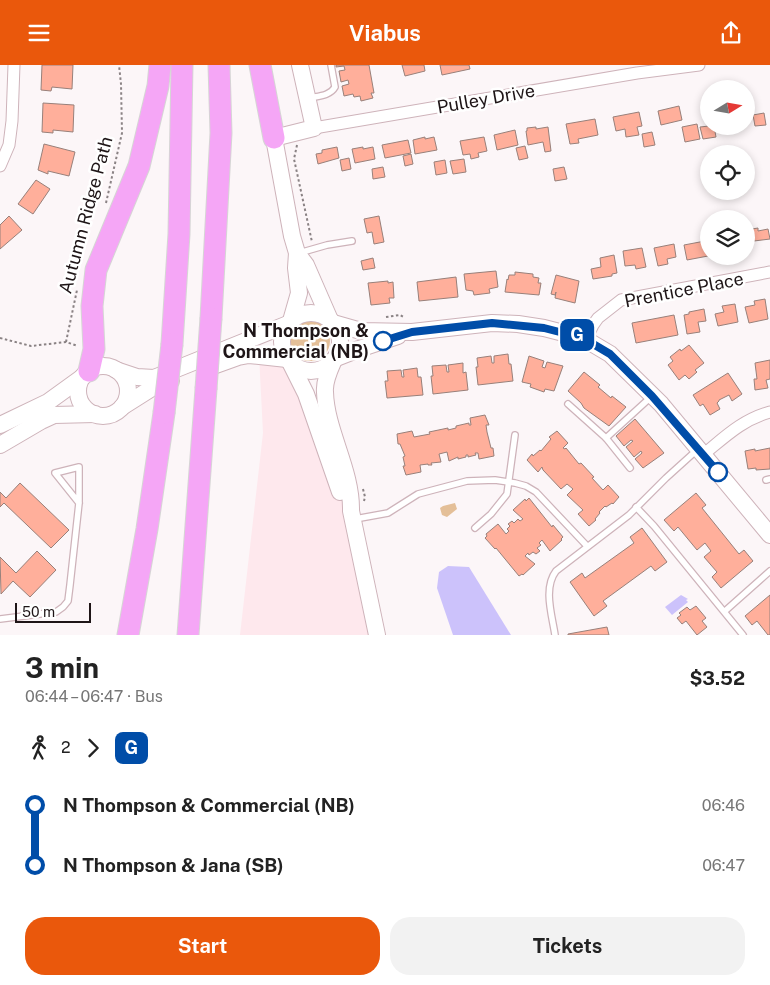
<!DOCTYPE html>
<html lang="en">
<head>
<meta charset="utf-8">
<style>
	body { margin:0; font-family:"Public Sans",sans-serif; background:#f2f2f2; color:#222; height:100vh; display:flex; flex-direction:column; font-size:19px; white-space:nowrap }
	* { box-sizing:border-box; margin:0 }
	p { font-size:16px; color:#767676 }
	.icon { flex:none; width:28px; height:28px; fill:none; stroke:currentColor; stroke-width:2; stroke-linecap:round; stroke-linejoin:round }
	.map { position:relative; height:570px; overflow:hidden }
	.drawer { display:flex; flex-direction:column; background:#fff; flex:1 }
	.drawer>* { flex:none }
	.badge { padding:0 10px; border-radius:8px; font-size:18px; line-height:32px }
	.needle { width:32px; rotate:79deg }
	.controls { position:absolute; left:700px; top:15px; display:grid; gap:10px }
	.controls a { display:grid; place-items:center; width:55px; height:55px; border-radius:50%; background:#fff; box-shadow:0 2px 8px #0003; font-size:25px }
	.scale { position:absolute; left:15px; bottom:12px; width:76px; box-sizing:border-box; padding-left:5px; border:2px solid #1e1517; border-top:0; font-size:14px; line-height:18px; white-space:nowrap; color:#1e1517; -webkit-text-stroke:4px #fff; paint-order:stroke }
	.map>.badge { position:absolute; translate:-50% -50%; box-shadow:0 0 0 2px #fff }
	.legs { display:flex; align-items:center; gap:8px; height:55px; padding:0 25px; font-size:16px }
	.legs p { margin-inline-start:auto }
	.overview { display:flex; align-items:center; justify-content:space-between; height:85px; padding:0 25px }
	h1 { font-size:28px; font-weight:700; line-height:38px }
	.cta { display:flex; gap:10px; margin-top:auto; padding:10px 25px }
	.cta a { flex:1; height:58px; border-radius:20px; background:#ea580c; color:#fff; font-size:20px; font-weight:700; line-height:58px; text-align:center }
	.cta a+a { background:#f2f2f2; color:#222 }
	ul { padding:0 25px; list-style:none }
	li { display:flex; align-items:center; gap:18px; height:60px; font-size:19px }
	li i { display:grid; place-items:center; width:8px; height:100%; margin:0 6px; background:currentColor }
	li i::after { content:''; width:12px; height:12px; margin:-6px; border:4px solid; border-radius:50%; background:#fff }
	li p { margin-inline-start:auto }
	li:first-child i { background:linear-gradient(#0000 50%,currentColor 0) }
	li:last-child i { background:linear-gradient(currentColor 50%,#0000 0) }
	header { display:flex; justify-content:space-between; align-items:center; height:65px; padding:0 25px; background:#ea580c; color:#fff; font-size:22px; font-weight:700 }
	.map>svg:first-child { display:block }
	.built { fill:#fee8ed }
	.green { fill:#e4bf98 }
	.water { fill:#ccc2fb }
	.building { fill:#ffaf9b; stroke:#98807a }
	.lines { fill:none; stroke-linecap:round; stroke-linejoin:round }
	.lane-casing { stroke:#ceb3ba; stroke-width:8 }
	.street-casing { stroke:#ceb3ba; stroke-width:13 }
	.secondary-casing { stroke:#ceb3ba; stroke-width:18 }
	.highway-casing { stroke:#d6d5d5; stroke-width:23 }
	.path { stroke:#8a8284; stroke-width:2; stroke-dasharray:2.5 2.5; stroke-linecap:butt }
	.lane { stroke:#fff; stroke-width:5.5 }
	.street { stroke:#fff; stroke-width:11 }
	.secondary { stroke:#fff; stroke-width:16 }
	.highway { stroke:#f5a6f6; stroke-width:21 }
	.highway-bridge-casing { stroke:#d6d5d5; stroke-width:23; stroke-linecap:butt }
	.highway-bridge { stroke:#f5a6f6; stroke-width:21 }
	.line-1-casing { stroke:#fff; stroke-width:11 }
	.line-1 { stroke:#004da8; stroke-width:8 }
	.stop-1-dot { fill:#fff; stroke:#004da8; stroke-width:2.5 }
	.labels { text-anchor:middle; stroke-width:5; stroke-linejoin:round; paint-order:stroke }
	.street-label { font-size:18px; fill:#1e1517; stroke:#fff }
	.stop-label { font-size:18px; font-weight:bold; fill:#1e1517; stroke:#fff; text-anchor:end }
</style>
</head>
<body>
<header><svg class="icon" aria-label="menu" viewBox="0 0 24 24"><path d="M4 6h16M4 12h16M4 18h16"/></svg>Viabus<svg class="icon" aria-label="share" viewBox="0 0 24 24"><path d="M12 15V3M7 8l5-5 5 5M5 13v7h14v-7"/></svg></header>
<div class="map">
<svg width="770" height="570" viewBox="0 0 770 570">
	<rect width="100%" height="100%" fill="#fcf6f8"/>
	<polygon class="built" points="259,290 287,294 342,432 377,570 240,570 263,368"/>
	<g class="green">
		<circle cx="310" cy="276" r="20"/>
		<polygon points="455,438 457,444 447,452 442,450 440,443 443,441"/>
	</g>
	<g class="water">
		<polygon points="448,501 469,502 511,570 453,570 437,523 439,507"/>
		<polygon points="681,530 688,534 686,535 688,537 672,550 665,542"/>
	</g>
	<g class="building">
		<polygon points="42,0 73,0 72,24 52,22 51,26 41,25"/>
		<polygon points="336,0 369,0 374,28 371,28 373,33 361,36 360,31 354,32 353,29 344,31 342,21 349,19 348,15 341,17 339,6 345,5 344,1 336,2"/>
		<polygon points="402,0 424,0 425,6 405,11"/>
		<polygon points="440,0 469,0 470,4 442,10"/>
		<polygon points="751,31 753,44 746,46 746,32"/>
		<polygon points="709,36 709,50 708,50 705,37"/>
		<polygon points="43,38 74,40 73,67 53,65 53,68 42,67"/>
		<polygon points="679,41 682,55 661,60 658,46"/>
		<polygon points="639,47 642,61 637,62 639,70 626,72 625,64 616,66 613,52"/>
		<polygon points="764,48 766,60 755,61 753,50"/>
		<polygon points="595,54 598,70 578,74 579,78 570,79 566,59"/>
		<polygon points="697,59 700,74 685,77 682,62"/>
		<polygon points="709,61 714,61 716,72 703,74 700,62"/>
		<polygon points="715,61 727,61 727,64 715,66"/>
		<polygon points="536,62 536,64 548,62 551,86 545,87 543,77 528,80 526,66 527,66 527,63"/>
		<polygon points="515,65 518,80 497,85 494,70"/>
		<polygon points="652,67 655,80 644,82 642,69"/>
		<polygon points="425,72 425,74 434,72 437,85 415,89 413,75"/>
		<polygon points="484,72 487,86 478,88 479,92 471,94 470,89 463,90 460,76"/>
		<polygon points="408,75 411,88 385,93 382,80"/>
		<polygon points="44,79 75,87 69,111 48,106 48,109 38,105"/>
		<polygon points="525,81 528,93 519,95 516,83"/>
		<polygon points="337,82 339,93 318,99 316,89 322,88 322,85"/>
		<polygon points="363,82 363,84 373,82 375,94 355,98 352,84"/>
		<polygon points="411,89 413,99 405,101 403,91"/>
		<polygon points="349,93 351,104 342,106 340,95"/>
		<polygon points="464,94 466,107 453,109 450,96"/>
		<polygon points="445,95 447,108 436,110 434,97"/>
		<polygon points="383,102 385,112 373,114 372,104"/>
		<polygon points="564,102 567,114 555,116 553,104"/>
		<polygon points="36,115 50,124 33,149 18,139"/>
		<polygon points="9,151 22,165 0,184 0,160"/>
		<polygon points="379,151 384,177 374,179 372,167 367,168 364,154"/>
		<polygon points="758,163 758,166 768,164 770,174 746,177 746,165"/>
		<polygon points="705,176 708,191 687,195 684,180"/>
		<polygon points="674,179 676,192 667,194 668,199 658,201 654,183"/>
		<polygon points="642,183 646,202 636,204 635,200 625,201 623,186"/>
		<polygon points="614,190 617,208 612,209 612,211 593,214 591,204 601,202 600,193"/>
		<polygon points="373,193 375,203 363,205 361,196"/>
		<polygon points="496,206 498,222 489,224 490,228 474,230 473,226 466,225 464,209"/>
		<polygon points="515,207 533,209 533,212 539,213 538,218 541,218 539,230 505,227 507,214 508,215 509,210 515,210"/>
		<polygon points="556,210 579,216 575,238 555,233 556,227 555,230 551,229"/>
		<polygon points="456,212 458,232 419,236 417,217"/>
		<polygon points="388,216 388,218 393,217 394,233 389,233 390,238 371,240 368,218"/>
		<polygon points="765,234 768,254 749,258 745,242 755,240 754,236"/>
		<polygon points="735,239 738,257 718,261 715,249 724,247 722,241"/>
		<polygon points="704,244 706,256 698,257 700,267 687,269 684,250 689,249 689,247"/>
		<polygon points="674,250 678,270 636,278 632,258"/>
		<polygon points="689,280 704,298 695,305 697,307 689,314 685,310 679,315 668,300 673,296 670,292 680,284 681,286"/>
		<polygon points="508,289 509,299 511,299 513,316 478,320 476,302 478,302 477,293 491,291 492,298 494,298 494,291"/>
		<polygon points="529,291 544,296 542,302 545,303 547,297 563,301 554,326 545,324 544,327 530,322 531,319 522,317"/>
		<polygon points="770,295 770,314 766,315 768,323 755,325 754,314 757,314 755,298"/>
		<polygon points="463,298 463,308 466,307 468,325 433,329 431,311 433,311 432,301 446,300 447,307 449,307 448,300"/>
		<polygon points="417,303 418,312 421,312 423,330 387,333 385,316 388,316 387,306 401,305 402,312 404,312 403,305"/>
		<polygon points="584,307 600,320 598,322 611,333 612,331 626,342 609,361 584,343 581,338 568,326"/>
		<polygon points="728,308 742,329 732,336 729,330 719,335 719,336 717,338 720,344 710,350 703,339 700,341 693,330"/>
		<polygon points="485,350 489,360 486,360 487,367 491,383 493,383 494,391 479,394 478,388 475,388 476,390 468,392 468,390 466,390 466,392 458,394 458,392 449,396 447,387 439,389 441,397 431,398 432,400 428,400 428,399 420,400 421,407 406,410 403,401 405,401 403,392 405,391 400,379 398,379 397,369 412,366 414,372 430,369 429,367 448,363 448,365 456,363 456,361 469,358 469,360 471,360 470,353"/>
		<polygon points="635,354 664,388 643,403 635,394 642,388 641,386 634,392 626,382 633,376 631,375 624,381 616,371"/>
		<polygon points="557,366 568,378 563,383 565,384 566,383 579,399 581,398 594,412 592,413 603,425 608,420 619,432 613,439 612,438 606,442 605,441 599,447 600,448 595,454 596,455 589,461 578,449 583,445 567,430 573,424 567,419 561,424 543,405 542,402 538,407 527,395 532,389 533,391 540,385 541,386 551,374 549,372"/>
		<polygon points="770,383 770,404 756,405 756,403 748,404 745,386 755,384 755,386"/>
		<polygon points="20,418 69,465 51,483 4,438 0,442 0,427 6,433"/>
		<polygon points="696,428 706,440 702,443 739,489 744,485 753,496 721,523 712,512 717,507 704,492 711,486 705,478 697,485 678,462 674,466 664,455"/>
		<polygon points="529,433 552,462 553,460 563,472 561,474 562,475 550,486 542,475 539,478 541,480 537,483 540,486 536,489 533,487 529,490 528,488 525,491 535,499 523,510 522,509 519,511 496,483 495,484 485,473 487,471 486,469 498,459 506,469 509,466 507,464 510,461 508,459 512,456 514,458 518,454 520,456 523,454 513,445 525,434 526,436"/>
		<polygon points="642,463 667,497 655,506 651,501 603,536 607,541 594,551 570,517 582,508 585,513 634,478 630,472"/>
		<polygon points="37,486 56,505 30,532 13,516 1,529 0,492 16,508"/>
		<polygon points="770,530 770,570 768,570 757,556 752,560 745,551"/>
		<polygon points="696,541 706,553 702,556 707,562 697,570 686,556 682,559 677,553 681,550 679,548 687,542 690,545"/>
		<polygon points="607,562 609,570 568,570 568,569"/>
	</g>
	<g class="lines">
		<defs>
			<g id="lane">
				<path d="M309,33C318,31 330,31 335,22L331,0"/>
				<polyline points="299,188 327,180 352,176"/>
				<polyline points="568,339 606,373 630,403"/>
				<polyline points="606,373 651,332"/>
				<polyline points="766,415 770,414"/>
				<polyline points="636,442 654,461 743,570"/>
				<polyline points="355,454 388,448 418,429 467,416 495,415 515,418 526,421 536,427 587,481"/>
				<polyline points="475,463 491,449 507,429 515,370"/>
				<polyline points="725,546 770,506"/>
				<polyline points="0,554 56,547 63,542 68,536 70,520 79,438 79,402 55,408 79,438"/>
				<path d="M555,570C552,550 543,523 556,506L629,450L666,413L697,385"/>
			</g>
			<g id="street">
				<polyline points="314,63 637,8 699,0"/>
				<polyline points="0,101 9,80 12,56 14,0"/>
				<polyline points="586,274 593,260 598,253 621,235 770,207"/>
				<path d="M704,389C726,371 742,355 770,347"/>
			</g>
			<g id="secondary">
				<polyline points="297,188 306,200 330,255"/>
				<circle cx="311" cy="277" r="29"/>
				<polyline points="291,256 299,228 296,203 297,188 292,171 274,73 314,63 300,0"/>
				<polyline points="333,258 361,266 412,267 492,258 518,259 544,263 583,273 610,289 661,339 770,470"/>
				<polyline points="336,293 359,284 398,271"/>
				<path d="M333,297C329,306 324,317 325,327C326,366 352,405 351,446L377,570"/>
				<polyline points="291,299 306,329 340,427"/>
				<polyline points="213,301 238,292 249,290 287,294"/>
				<circle cx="103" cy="326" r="25"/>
				<polyline points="116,305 137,312 154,313 288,259"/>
				<polyline points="122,342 152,323 171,316"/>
				<polyline points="0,360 48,337 84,311"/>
				<polyline points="0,380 41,356 54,350 95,349"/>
			</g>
			<g id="highway">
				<polyline points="260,0 274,73"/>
				<polyline points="211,253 221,68 219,0"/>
				<polyline points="172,279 179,169 182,0"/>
				<polyline points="89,306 94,284 92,241 96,205 139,101 158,21 160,0"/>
				<polyline points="128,570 147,464 164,348"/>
				<polyline points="188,570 206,324"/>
			</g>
		</defs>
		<use href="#lane" class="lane-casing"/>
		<use href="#street" class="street-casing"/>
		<use href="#secondary" class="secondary-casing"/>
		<use href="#highway" class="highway-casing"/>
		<g class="path">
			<polyline points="297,80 294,94 312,177"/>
			<polyline points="106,138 122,68 121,19 119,0"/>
			<polyline points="386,252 400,250 405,253"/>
			<polyline points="0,273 31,281 66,277 78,281"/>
			<polyline points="66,277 77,225"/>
			<polyline points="363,424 365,432 364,436"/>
		</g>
		<use href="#lane" class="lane"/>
		<use href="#street" class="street"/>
		<use href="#secondary" class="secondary"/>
		<use href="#highway" class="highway"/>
		<defs>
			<g id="highway-bridge">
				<polyline points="206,324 211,253"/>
				<polyline points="164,348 172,279"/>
			</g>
		</defs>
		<use href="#highway-bridge" class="highway-bridge-casing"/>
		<use href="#highway-bridge" class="highway-bridge"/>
	</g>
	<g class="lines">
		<defs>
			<polyline id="line-1" points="383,276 412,267 492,258 544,263 583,273 610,289 652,331 718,407"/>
		</defs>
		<use href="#line-1" class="line-1-casing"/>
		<use href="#line-1" class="line-1"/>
	</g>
	<g class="stop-1-dot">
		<circle cx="383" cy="276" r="9"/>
		<circle cx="718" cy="407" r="9"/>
	</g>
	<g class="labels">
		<g class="street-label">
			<text transform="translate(486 34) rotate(-10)" y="6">Pulley Drive</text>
			<text transform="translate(86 150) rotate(-75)" y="6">Autumn Ridge Path</text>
			<text transform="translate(684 225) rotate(-11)" y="6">Prentice Place</text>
		</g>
		<g class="stop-label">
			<text x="369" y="272">N Thompson &amp;<tspan x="369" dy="21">Commercial (NB)</tspan></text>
		</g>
	</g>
</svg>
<div class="controls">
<a><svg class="needle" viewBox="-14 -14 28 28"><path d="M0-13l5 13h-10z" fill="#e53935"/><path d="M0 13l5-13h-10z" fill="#767676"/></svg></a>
<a><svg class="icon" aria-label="locate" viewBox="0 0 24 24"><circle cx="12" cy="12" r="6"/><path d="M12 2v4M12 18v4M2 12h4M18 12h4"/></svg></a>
<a><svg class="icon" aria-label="layers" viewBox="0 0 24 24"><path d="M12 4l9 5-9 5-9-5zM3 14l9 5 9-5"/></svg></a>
</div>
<div class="scale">50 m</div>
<b class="badge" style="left:577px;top:270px;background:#004da8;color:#fff">G</b>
</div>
<section class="drawer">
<div class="overview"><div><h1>3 min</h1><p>06:44 – 06:47 · Bus</p></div><b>$3.52</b></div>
<div class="legs"><svg class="icon" aria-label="walk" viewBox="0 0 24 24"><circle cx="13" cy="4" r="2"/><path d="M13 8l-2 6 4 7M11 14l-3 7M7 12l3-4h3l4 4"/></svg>2<svg class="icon" aria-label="forward" viewBox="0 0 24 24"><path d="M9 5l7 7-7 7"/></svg><b class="badge" style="background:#004da8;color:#fff">G</b></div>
<ul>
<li><i style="color:#004da8"></i><b>N Thompson &amp; Commercial (NB)</b><p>06:46</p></li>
<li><i style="color:#004da8"></i><b>N Thompson &amp; Jana (SB)</b><p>06:47</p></li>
</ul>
<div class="cta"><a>Start</a><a>Tickets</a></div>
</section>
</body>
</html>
